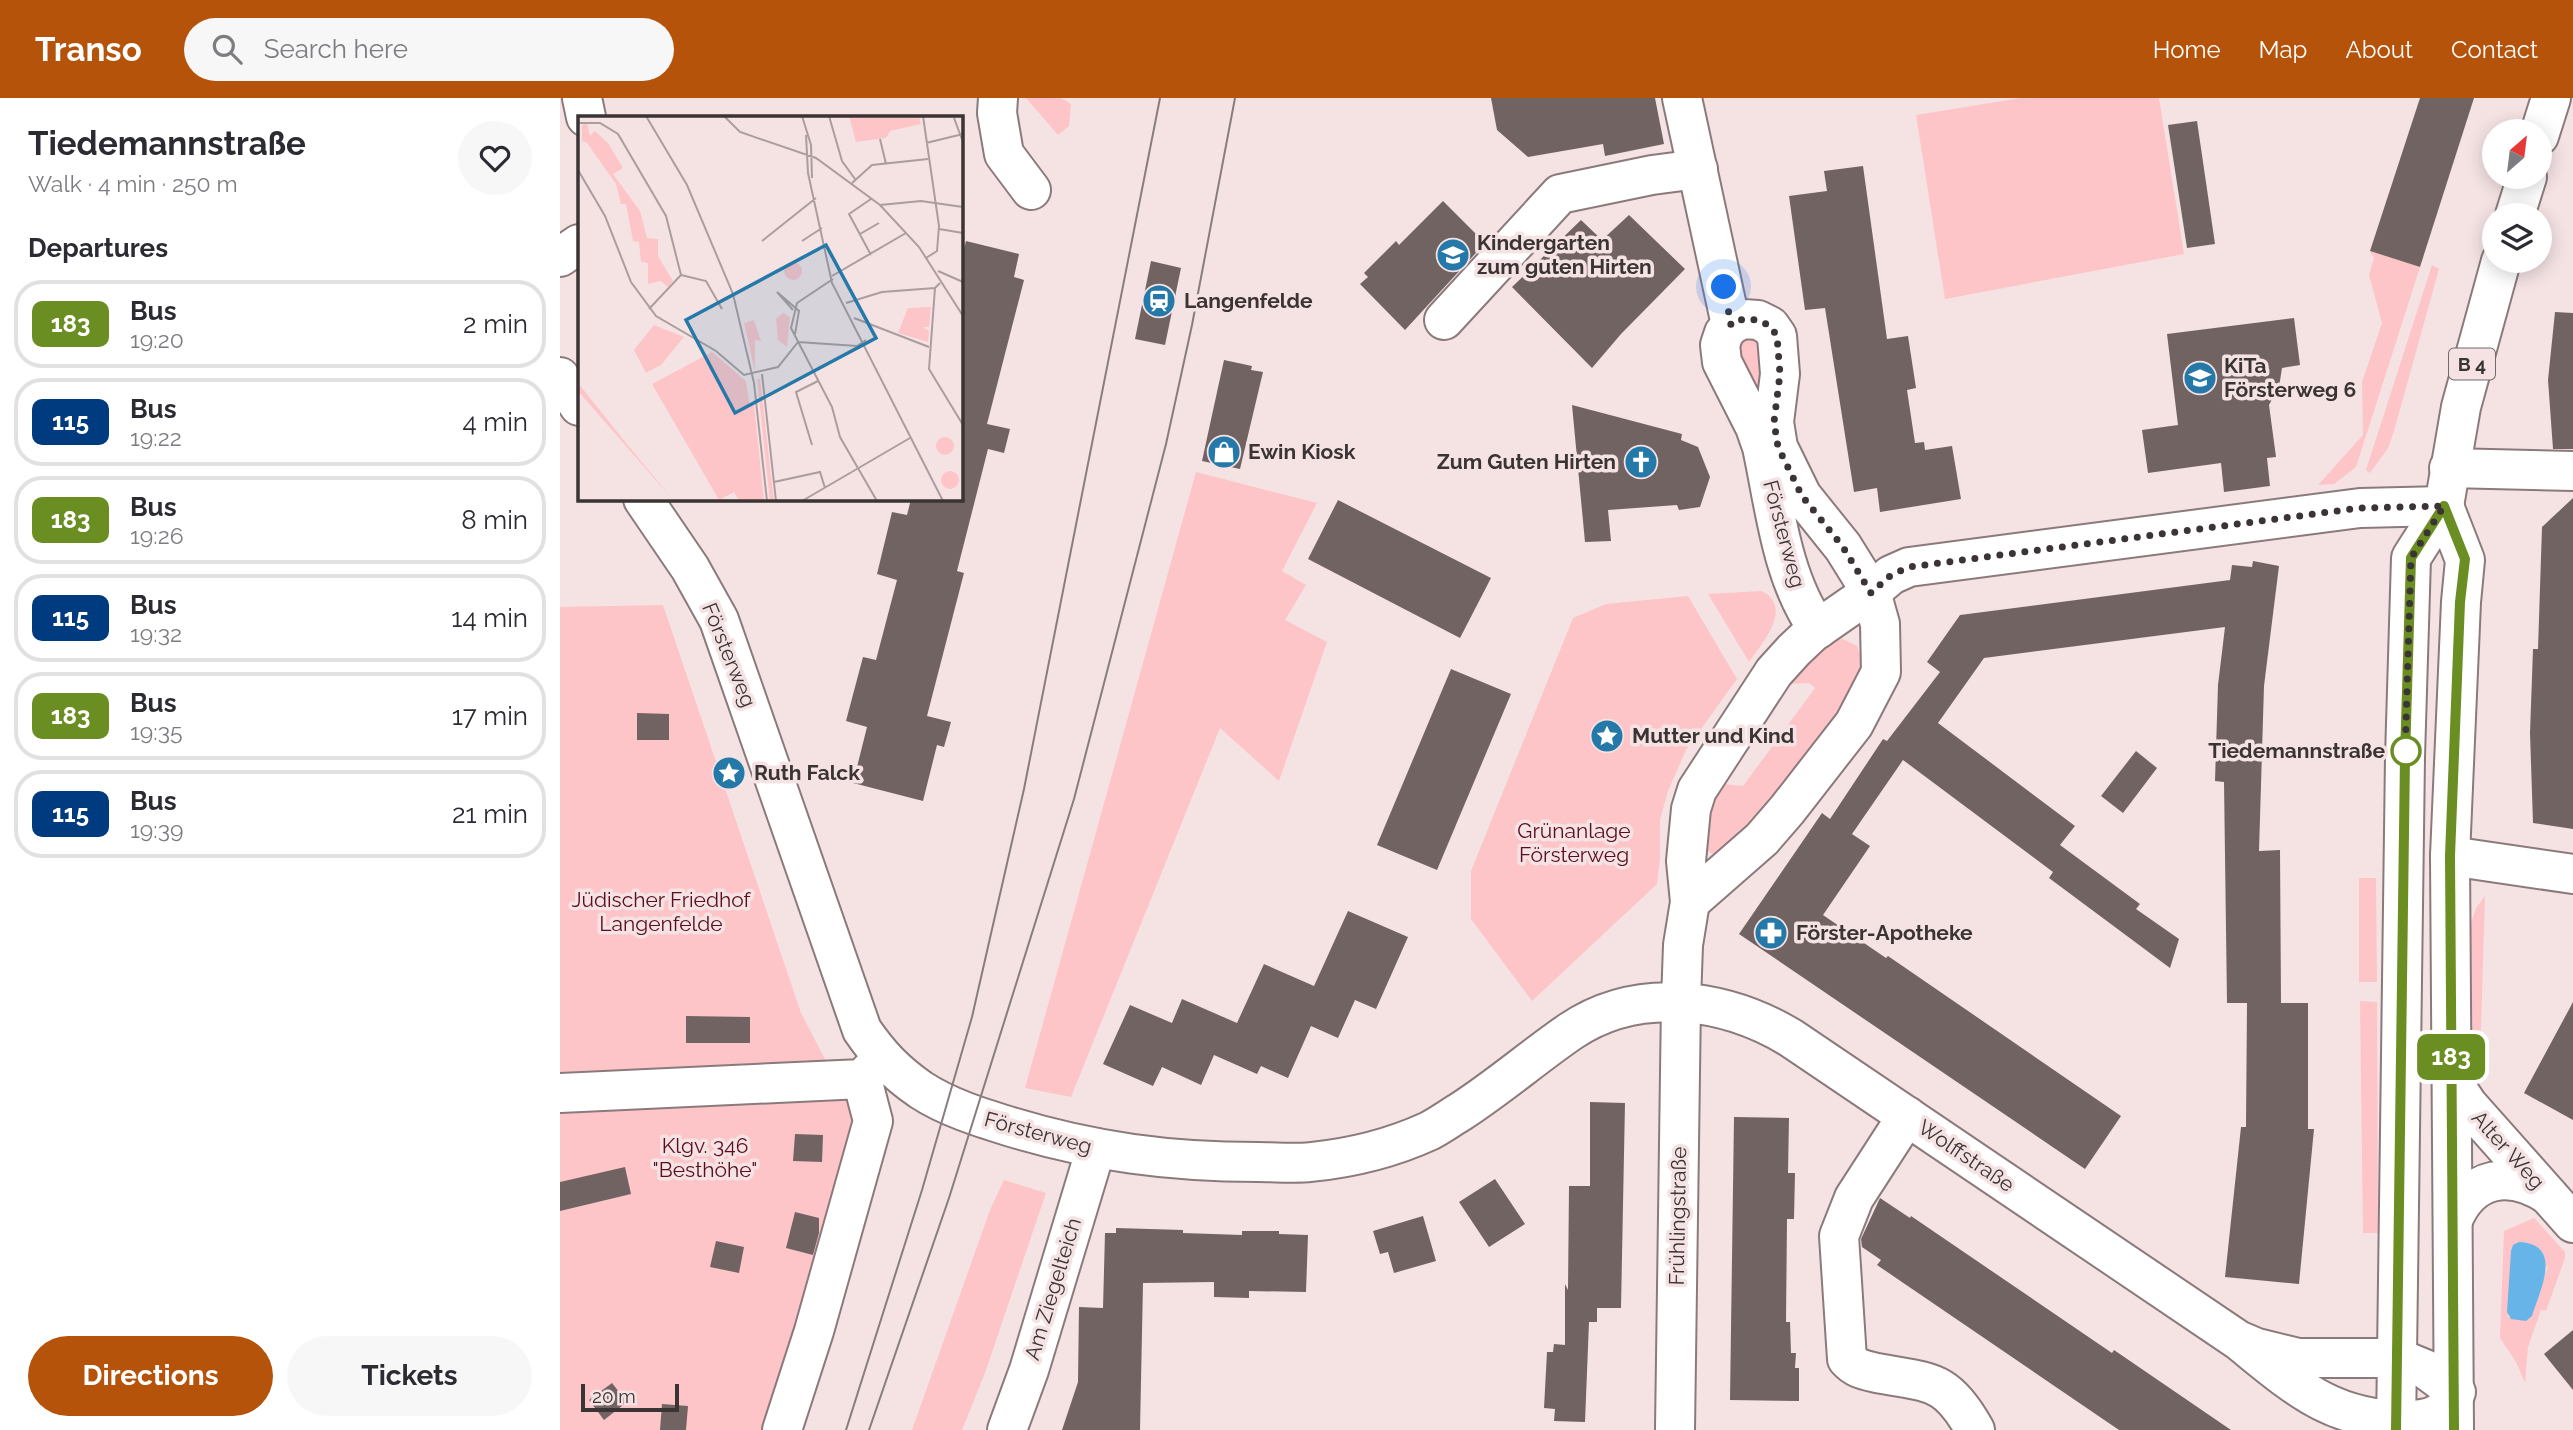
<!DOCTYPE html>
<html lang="en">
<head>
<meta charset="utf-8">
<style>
	body { margin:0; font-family:Raleway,sans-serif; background:#f7f7f7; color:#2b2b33; height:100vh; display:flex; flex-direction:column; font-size:26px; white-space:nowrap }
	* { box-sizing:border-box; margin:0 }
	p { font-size:23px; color:#7c7c81 }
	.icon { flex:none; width:38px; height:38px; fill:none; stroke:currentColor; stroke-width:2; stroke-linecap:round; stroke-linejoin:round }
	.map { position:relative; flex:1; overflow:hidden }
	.panel { display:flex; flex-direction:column; background:#fff; width:560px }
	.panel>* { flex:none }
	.badge { padding:0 14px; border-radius:10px; font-size:24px; line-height:46px }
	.needle { width:46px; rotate:28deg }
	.tools { position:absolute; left:1922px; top:21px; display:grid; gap:14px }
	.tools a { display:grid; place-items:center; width:70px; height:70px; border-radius:50%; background:#fff; box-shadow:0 4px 18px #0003; font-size:35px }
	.scale { position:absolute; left:21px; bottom:18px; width:98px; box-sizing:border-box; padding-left:7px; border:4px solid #3b3435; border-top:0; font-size:19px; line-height:24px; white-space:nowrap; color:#3b3435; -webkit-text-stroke:5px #f5e3e4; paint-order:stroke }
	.you { position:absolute; width:35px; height:35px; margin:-18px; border:5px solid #fff; border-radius:50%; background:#1a73e8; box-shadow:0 0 0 10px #1a73e833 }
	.map>.badge { position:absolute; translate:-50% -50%; box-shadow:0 0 0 4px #fff }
	h2 { padding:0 28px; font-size:26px; line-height:63px }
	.round { display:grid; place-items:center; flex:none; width:74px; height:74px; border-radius:37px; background:#f7f7f7 }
	.head { display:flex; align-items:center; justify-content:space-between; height:119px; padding:0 28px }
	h1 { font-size:33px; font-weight:700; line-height:52px }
	.cta { display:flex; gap:14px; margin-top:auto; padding:14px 28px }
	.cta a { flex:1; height:80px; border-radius:42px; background:#b45309; color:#fff; font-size:28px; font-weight:700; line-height:80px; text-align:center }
	.cta a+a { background:#f7f7f7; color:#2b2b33 }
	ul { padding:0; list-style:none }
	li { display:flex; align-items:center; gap:21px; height:88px; margin:0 14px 10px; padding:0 14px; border:4px solid #e1e1e2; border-radius:28px }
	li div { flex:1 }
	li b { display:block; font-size:26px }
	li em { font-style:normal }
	li .badge { min-width:77px; font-weight:700; text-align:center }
	header { display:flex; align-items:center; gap:42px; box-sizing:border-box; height:98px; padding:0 35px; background:#b45309; color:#fff }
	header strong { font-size:33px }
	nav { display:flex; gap:38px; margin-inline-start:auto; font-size:24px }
	.search { width:490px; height:63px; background:#f7f7f7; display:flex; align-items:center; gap:18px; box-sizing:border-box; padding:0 24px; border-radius:38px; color:#7c7c81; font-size:26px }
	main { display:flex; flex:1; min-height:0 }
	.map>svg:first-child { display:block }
	.green { fill:#fdc5c8; fill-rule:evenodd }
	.water { fill:#67b5e8 }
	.building { fill:#726363 }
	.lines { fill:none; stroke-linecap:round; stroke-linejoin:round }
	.minor-casing { stroke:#8b7a7b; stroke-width:42 }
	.major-casing { stroke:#8b7a7b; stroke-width:42 }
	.minor { stroke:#fff; stroke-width:38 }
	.major { stroke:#fff; stroke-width:38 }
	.tram { stroke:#887d7e; stroke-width:2 }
	.line-casing { stroke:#fff; stroke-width:16 }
	.line { stroke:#6b8e23; stroke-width:10 }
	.walk { stroke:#3b3435; stroke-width:7; stroke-dasharray:0 12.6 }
	.stop-dot { fill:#fff; stroke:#6b8e23; stroke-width:3.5 }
	.labels { text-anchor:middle; stroke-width:7; stroke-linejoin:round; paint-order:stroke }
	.shield { fill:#f5e3e4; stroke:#73686a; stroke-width:2 }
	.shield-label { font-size:19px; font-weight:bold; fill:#3b3435 }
	.poi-label { font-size:21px; font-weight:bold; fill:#3b3435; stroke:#f5e3e4; text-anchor:start }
	.street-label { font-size:21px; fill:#3b3435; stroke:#f5e3e4 }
	.stop-label { font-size:21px; font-weight:bold; fill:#3b3435; stroke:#f5e3e4; text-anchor:end }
	.park-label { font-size:21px; fill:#5b0d1e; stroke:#f5e3e4 }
	.inset-road { fill:none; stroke:#ab9d9e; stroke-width:2 }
	.view { fill:#2579a9; fill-opacity:0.15; stroke:#2579a9; stroke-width:3.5 }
	.inset-edge { fill:none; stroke:#3b3435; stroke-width:3.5 }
</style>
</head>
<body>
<header>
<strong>Transo</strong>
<div class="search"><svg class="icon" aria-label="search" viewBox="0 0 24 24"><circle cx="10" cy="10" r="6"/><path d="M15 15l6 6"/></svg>Search here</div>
<nav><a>Home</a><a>Map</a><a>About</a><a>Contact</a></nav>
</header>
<main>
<section class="panel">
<div class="head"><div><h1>Tiedemannstraße</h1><p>Walk · 4 min · 250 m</p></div><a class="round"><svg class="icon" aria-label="heart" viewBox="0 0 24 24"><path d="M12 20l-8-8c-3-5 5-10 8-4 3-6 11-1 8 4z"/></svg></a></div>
<h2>Departures</h2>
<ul>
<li><span class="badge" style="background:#6b8e23;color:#fff">183</span><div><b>Bus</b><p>19:20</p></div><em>2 min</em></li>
<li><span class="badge" style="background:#003b80;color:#fff">115</span><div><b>Bus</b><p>19:22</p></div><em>4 min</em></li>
<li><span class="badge" style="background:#6b8e23;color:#fff">183</span><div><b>Bus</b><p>19:26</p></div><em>8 min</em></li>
<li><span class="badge" style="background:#003b80;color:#fff">115</span><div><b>Bus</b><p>19:32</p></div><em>14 min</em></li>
<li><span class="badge" style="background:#6b8e23;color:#fff">183</span><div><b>Bus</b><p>19:35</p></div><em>17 min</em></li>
<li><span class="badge" style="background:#003b80;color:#fff">115</span><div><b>Bus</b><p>19:39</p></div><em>21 min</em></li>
</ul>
<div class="cta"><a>Directions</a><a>Tickets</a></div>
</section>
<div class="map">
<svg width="2013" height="1332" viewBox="0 0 2013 1332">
	<rect width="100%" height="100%" fill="#f5e3e4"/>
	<g class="green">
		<polygon points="466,0 501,0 511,6 509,28 498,37"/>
		<polygon points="1461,0 1599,0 1624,156 1385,201 1356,17"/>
		<polygon points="1810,153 1860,169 1796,369 1774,386 1758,387 1803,337 1802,284 1822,225 1809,177 1814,160"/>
		<polygon points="1872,167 1879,171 1834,333 1828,350 1810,375 1806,372"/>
		<polygon points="1192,239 1204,248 1200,301 1175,250 1184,240"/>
		<polygon points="636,374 757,405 722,473 746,487 725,522 767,544 719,683 660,630 511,999 465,990"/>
		<path d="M1202,493C1234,510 1202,545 1189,564L1148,496Z"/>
		<polygon points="1128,498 1177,581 1126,652 1108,693 1100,722 1100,760 1097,786 972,903 911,821 911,773 1013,520 1046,506"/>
		<polygon points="103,507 241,915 304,1036 210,1332 0,1332 0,509"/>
		<path d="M1283,541L1297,548C1300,555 1302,562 1301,569C1294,603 1230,683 1205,712C1191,728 1174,742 1158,756H1152L1143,749L1154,685L1183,688L1255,590L1249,585L1225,586C1240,569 1260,544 1283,541Z"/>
		<polygon points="1799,780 1816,780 1817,884 1799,884"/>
		<polygon points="1925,798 1919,996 1908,964 1911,825 1916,810"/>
		<polygon points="1800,903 1817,904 1818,1135 1803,1135"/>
		<polygon points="444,1082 486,1095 425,1275 402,1332 352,1332 430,1112"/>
		<path d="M1974,1120L2005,1154V1160L1986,1213L1981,1212L1968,1249L1965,1285L1956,1264L1940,1240L1944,1133ZM1951,1153L1988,1169L1966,1223L1948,1219Z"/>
	</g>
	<path class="water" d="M1959,1144C2004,1146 1980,1192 1972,1218L1966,1223L1951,1221L1947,1214L1951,1153L1953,1147Z"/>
	<g class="building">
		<polygon points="931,0 1095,0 1104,46 1045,58 1043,46 968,59 937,32"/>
		<polygon points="1860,0 1914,0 1860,169 1810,153"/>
		<polygon points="1637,23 1655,146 1627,150 1608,27"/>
		<polygon points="1303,68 1327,241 1348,238 1356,290 1347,292 1355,345 1364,344 1365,352 1392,348 1401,401 1320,414 1317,390 1294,394 1265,210 1245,212 1229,98 1267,93 1264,73"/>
		<polygon points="883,103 925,145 845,232 800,186 808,179 804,175 836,143 839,147"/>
		<polygon points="1069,117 1125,171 1061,236 1032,270 952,189 1021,122 1042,142"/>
		<polygon points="406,143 459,156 454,179 464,182 427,326 450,331 444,355 428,351 397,473 404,475 367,618 391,624 384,649 377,647 363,703 293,685 307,629 286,623 303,559 316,562 337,482 317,476 332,414 347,417 351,401 401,401 401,162"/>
		<polygon points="591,163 621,170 605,247 575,241"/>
		<polygon points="1995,214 2013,215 2013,351 1993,351 1988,282"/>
		<polygon points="1734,220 1740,267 1722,270 1719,289 1709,307 1716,359 1707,360 1710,388 1664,394 1661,365 1588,375 1582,332 1618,327 1607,236"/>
		<polygon points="664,262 692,268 691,272 703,274 680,371 642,363"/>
		<polygon points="1012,307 1122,336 1121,342 1138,349 1150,379 1140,409 1119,412 1117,407 1048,412 1051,443 1025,444"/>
		<polygon points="2013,400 2013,731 1973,725 1970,635 1973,551 1978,551 1982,429"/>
		<polygon points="778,402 931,480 900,540 748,461"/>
		<polygon points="1693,463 1719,468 1704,588 1699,753 1720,752 1721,905 1748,905 1748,1031 1754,1031 1739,1186 1665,1179 1681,1029 1686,1029 1687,905 1667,905 1664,684 1655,683 1658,587 1665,529 1424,560 1378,625 1515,728 1500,747 1580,806 1576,811 1619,841 1610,870 1489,780 1493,774 1343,662 1292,736 1310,748 1263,817 1326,860 1328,858 1561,1018 1525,1071 1179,836 1262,715 1270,721 1323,641 1327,643 1380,574 1367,564 1400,517 1670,482 1672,467 1692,469"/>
		<polygon points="891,571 951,596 877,772 817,747"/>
		<polygon points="77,615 109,616 109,642 77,642"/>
		<polygon points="1576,653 1597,670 1563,715 1541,698"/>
		<polygon points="788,813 848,839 816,911 795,902 778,940 751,928 728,980 701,968 697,976 654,957 641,987 602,969 593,988 543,966 570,907 612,925 622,901 677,925 704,866 754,888"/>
		<polygon points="2013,904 2013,1022 1964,995"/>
		<polygon points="126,918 190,919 190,945 126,945"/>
		<polygon points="1030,1004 1065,1005 1061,1210 1037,1210 1037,1224 1029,1224 1025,1324 994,1323 995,1311 984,1310 987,1254 993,1254 994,1246 1005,1247 1005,1186 1008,1192 1009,1088 1030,1088"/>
		<polygon points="1174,1019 1229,1020 1228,1075 1235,1075 1234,1121 1227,1121 1226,1224 1230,1224 1231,1255 1236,1255 1235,1270 1239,1270 1239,1303 1170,1302"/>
		<polygon points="235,1036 263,1037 262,1064 233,1063"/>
		<polygon points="65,1069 71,1096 0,1113 0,1084"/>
		<polygon points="935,1081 965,1126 929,1149 899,1104"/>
		<polygon points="1320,1100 1350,1120 1351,1118 1552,1255 1554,1252 1671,1332 1559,1332 1317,1167 1321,1162 1302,1149 1301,1141"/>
		<polygon points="235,1114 259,1120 259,1135 253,1157 226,1150"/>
		<polygon points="863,1118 876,1163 834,1175 828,1154 820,1156 813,1133"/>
		<polygon points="556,1130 623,1132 623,1135 682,1137 682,1133 719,1133 719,1136 748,1137 746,1194 689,1193 689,1200 654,1199 654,1184 583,1185 580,1332 502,1332 518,1284 519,1209 543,1210 545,1135 556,1135"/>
		<polygon points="156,1143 184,1149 179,1175 150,1169"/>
		<polygon points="2013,1232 2013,1292 1984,1256"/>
		<polygon points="52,1285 67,1304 44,1322 29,1302"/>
		<polygon points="102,1306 128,1308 126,1332 100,1332"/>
	</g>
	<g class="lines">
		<defs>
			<g id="minor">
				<polyline points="22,0 26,19"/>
				<polyline points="438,0 437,15 444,56 471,92"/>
				<polyline points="1122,0 1171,227"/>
				<polyline points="0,159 19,146"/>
				<polyline points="884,222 1000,96 1092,77 1138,71"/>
				<polyline points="0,279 19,308"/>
				<polyline points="1889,370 2013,373"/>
				<path d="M83,401L130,470L159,522L302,932C320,958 335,974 361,992C387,1009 419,1019 448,1028C533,1054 610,1064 698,1064C716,1064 734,1066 751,1064C791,1060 832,1050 869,1033C879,1028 890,1020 900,1014C939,989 973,959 1011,933C1078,888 1165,900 1231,940L1678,1242C1734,1287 1772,1324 1849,1322C1871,1322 1886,1316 1896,1294L1865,1271L1838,1260H1738L1697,1250L1678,1242"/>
				<polyline points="1890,758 2013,776"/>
				<path d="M1130,804L1202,741L1227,712L1294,626L1321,574L1320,526L1311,494L1283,449L1242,398L1218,349L1214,324L1220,276L1217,238L1210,228L1198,222L1183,221L1171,227L1164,235L1160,247L1162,264L1195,329L1202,349C1215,409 1221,479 1258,531"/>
				<polyline points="1891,970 1900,995 1908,1007 2013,1125"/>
				<polyline points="0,995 302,981 320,963"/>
				<path d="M1347,1018L1294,1100L1279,1138L1287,1261C1296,1271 1304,1272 1317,1275C1370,1285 1386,1280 1415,1332"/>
				<path d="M1893,1122C1911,1078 1950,1072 1988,1097"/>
				<polyline points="222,1332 254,1233 313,1023 302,981"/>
				<polyline points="447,1332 469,1272 536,1050"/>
				<polyline points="1115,1332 1121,904 1123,847 1130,804 1126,763 1131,711 1137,692 1214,574 1234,552 1252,535 1311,494 1331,477 1349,469 1800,410 1884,408"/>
			</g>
			<g id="major">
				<polyline points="1979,38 1991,0"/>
				<polyline points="1955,117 1967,79"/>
				<polyline points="1884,408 1905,462 1901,504 1890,758 1894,1332"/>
				<polyline points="1836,1332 1845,659 1851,460 1884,408 1901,309 1941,163"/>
			</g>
		</defs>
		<use href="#minor" class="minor-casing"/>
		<use href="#major" class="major-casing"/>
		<use href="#minor" class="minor"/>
		<use href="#major" class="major"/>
		<g class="tram">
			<polyline points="286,1332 362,1092 412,919 464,691 600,0"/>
			<polyline points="309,1332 389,1100 514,701 606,346 632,227 675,0"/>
		</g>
	</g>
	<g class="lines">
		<defs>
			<polyline id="line" points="1836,1332 1845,659 1851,460 1884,408 1905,461 1900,504 1890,758 1894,1332"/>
		</defs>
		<use href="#line" class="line-casing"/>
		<use href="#line" class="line"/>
		<polyline class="walk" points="1164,189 1171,227 1183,221 1198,222 1210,228 1217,238 1220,276 1214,324 1218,349 1242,398 1283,449 1311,495 1331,477 1349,469 1800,410 1884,408 1851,460 1845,659 1846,653"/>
	</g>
	<defs>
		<symbol id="school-disc" viewBox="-11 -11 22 22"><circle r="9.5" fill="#2579a9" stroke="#f5e3e4"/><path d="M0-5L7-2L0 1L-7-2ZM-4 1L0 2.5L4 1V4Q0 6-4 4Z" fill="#fff"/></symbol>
		<symbol id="station-disc" viewBox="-11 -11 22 22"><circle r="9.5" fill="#2579a9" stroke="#f5e3e4"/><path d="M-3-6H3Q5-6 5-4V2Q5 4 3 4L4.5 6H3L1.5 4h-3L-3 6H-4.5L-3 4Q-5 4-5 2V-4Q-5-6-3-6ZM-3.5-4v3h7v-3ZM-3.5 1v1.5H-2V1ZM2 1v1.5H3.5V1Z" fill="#fff"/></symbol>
		<symbol id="shop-disc" viewBox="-11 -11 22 22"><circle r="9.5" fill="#2579a9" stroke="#f5e3e4"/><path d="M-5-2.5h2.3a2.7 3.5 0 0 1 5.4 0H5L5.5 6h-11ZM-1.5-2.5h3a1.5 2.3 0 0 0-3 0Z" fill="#fff"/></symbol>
		<symbol id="church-disc" viewBox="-11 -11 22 22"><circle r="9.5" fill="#2579a9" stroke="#f5e3e4"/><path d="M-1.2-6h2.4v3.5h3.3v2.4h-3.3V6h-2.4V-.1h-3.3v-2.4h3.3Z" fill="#fff"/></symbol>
		<symbol id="sight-disc" viewBox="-11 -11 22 22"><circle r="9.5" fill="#2579a9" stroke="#f5e3e4"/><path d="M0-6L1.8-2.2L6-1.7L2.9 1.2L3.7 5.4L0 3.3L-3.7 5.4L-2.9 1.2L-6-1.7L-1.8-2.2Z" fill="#fff"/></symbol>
		<symbol id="pharmacy-disc" viewBox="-11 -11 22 22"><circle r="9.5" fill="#2579a9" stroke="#f5e3e4"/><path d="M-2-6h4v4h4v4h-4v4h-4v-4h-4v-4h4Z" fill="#fff"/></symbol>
	</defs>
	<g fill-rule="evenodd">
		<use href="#school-disc" x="874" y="138" width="38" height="38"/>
		<use href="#station-disc" x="580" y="184" width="38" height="38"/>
		<use href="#school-disc" x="1621" y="261" width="38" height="38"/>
		<use href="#shop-disc" x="645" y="335" width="38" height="38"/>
		<use href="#church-disc" x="1062" y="345" width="38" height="38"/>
		<use href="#sight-disc" x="1028" y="619" width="38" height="38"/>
		<use href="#sight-disc" x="150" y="656" width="38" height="38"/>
		<use href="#pharmacy-disc" x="1192" y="816" width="38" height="38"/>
	</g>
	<circle class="stop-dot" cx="1846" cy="653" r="14"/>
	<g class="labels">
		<rect class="shield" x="1889" y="250.5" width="46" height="31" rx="5"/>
		<g class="shield-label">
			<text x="1912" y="273">B 4</text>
		</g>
		<g class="poi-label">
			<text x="917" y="152">Kindergarten<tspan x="917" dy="24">zum guten Hirten</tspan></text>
			<text x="624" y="210">Langenfelde</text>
			<text x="1664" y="275">KiTa<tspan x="1664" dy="24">Försterweg 6</tspan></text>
			<text x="688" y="361">Ewin Kiosk</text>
			<text x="1056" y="371" text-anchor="end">Zum Guten Hirten</text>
			<text x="1072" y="645">Mutter und Kind</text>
			<text x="194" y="682">Ruth Falck</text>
			<text x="1236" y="842">Förster-Apotheke</text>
		</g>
		<g class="street-label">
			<text transform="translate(1224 436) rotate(75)" y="7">Försterweg</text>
			<text transform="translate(169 557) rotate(68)" y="7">Försterweg</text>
			<text transform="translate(478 1035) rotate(15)" y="7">Försterweg</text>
			<text transform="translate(1948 1052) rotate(48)" y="7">Alter Weg</text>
			<text transform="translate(1406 1058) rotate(34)" y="7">Wolffstraße</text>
			<text transform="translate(1118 1118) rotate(-89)" y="7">Frühlingstraße</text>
			<text transform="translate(493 1191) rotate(-73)" y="7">Am Ziegelteich</text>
		</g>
		<g class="stop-label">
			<text x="1825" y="660">Tiedemannstraße</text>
		</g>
		<g class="park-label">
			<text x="1014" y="740">Grünanlage<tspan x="1014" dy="24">Försterweg</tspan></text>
			<text x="101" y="809">Jüdischer Friedhof<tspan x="101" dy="24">Langenfelde</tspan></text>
			<text x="145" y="1055">Klgv. 346<tspan x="145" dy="24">"Besthöhe"</tspan></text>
		</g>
	</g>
	<g transform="translate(18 18)">
		<rect width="385" height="385" fill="#f5e3e4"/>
		<path d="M271,0H341L343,8L312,15L308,22L278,26ZM9,7L12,20L17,15L30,27L45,52L35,58L62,95L69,122L80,123V140L95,165L90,171L83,165L70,168V147L63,146L61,126L55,125L48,88H43L38,68L9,27L4,25V9ZM206 155a9 9 0 1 1 18 0a9 9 0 1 1-18 0ZM353,191L351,211H345L351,215L350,226L320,217L330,192ZM205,197L212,201L209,231L200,224L198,203ZM176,204L183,225L177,224V256L166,207ZM76,209L106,221L83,249L68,257L56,234ZM134,236L168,265L172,291L176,289L186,385H161L156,376L141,384L74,268ZM179,263H182L196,385H192ZM0,267L48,327L96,385L0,275ZM358 330a9 9 0 1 1 18 0a9 9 0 1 1-18 0ZM363 364a9 9 0 1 1 18 0a9 9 0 1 1-18 0Z" fill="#fdc5c8"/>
		<path class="inset-road" d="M68,0L109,69L155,178L176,267L189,385M146,0L162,16L238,42L302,89L341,131L385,200M224,0L233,29L234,62M251,0L264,45L277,63M345,0L361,110L359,135L348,142M376,2L385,26M0,7H22L40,18L88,100L103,159L71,193M228,19L230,57L254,167L365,385M302,23L308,48M348,27L385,18M0,54L27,100L53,166L78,200L138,235L166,259L200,251L220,226M274,67L294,49L350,43M302,89L343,85L385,91M361,113L385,117M282,118L301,107M184,125L238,82M224,125L244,112M293,139L271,98L293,83M360,155L385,166M103,159L128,165L144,193M254,160L328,117M255,163L219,187L213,212L254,291L262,321L299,385M362,167L357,172L351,253L385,309M268,187L304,176L357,172M215,194L199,176L221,195L217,218M276,202L351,231M220,226L279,230L288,224M184,258L198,385M234,329L218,276L240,265M196,366L242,356L247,372M224,385L332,322"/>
		<path class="view" d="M248,129L298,222L157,297L108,204Z"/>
		<rect width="385" height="385" class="inset-edge"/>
	</g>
</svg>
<div class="tools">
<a><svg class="needle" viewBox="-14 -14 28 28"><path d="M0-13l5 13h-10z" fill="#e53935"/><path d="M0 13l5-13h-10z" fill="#7c7c81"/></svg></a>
<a><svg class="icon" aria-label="layers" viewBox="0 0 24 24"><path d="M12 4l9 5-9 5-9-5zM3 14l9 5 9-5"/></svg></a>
</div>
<div class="scale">20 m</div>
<div class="you" style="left:1164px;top:189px"></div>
<b class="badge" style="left:1891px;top:959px;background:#6b8e23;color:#fff">183</b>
</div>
</main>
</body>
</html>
